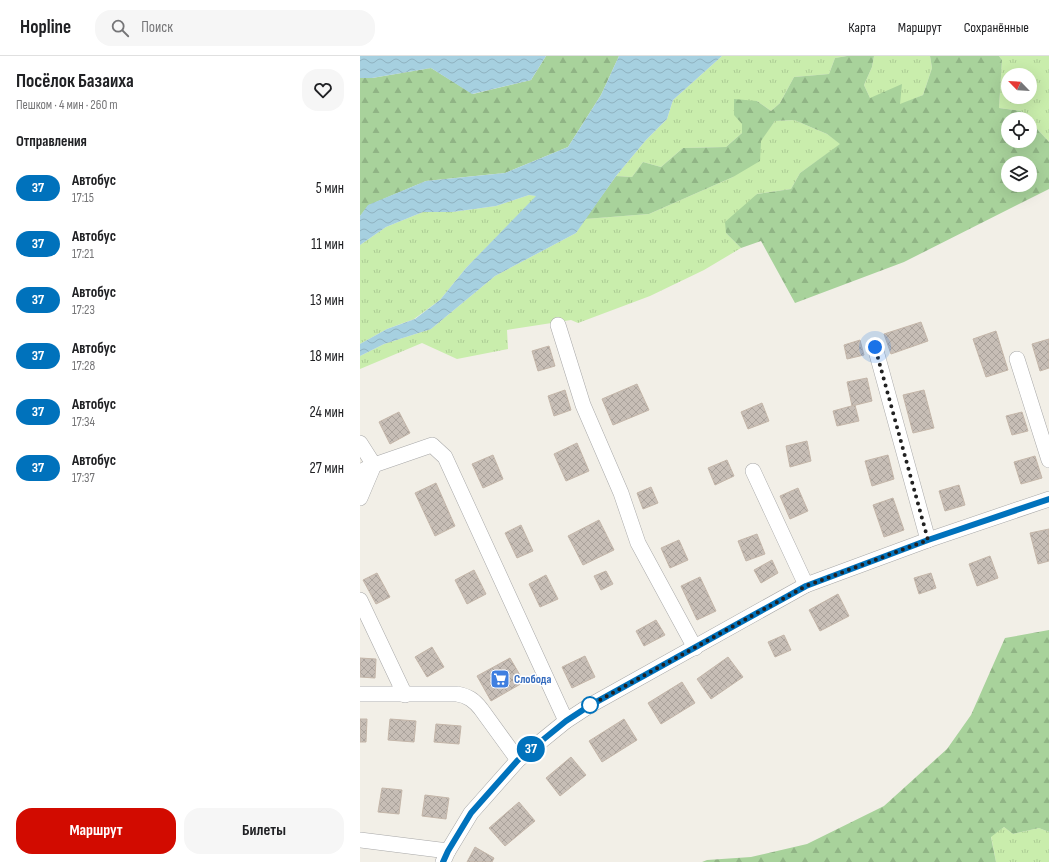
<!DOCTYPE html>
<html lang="ru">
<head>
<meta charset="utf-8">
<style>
	body { margin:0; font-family:"Sofia Sans Condensed",sans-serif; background:#f6f6f6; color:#202124; height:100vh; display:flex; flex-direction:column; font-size:15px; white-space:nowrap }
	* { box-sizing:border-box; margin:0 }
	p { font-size:13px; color:#757577 }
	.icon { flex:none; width:22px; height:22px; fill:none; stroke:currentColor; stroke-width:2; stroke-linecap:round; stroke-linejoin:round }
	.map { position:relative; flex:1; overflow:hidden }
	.side { display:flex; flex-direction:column; background:#fff; width:360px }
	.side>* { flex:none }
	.badge { padding:0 8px; border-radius:13px; font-size:14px; line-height:26px }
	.needle { width:26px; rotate:295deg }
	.tools { position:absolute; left:641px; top:12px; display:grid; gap:8px }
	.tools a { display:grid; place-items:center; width:36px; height:36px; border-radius:50%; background:#fff; box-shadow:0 4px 16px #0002; font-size:20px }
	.you { position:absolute; width:20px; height:20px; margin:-10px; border:3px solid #fff; border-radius:50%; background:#1a73e8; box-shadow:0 0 0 6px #1a73e833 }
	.map>.badge { position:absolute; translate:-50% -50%; box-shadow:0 0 0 2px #fff }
	h2 { padding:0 16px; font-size:15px; line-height:36px }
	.round { display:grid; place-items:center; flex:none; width:42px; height:42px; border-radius:16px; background:#f6f6f6 }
	.summary { display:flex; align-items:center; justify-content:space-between; height:68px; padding:0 16px }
	h1 { font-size:19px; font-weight:700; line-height:30px }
	.action { display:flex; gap:8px; margin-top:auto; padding:8px 16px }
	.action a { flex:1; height:46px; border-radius:16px; background:#d20b00; color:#fff; font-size:16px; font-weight:700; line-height:46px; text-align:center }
	.action a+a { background:#f6f6f6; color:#202124 }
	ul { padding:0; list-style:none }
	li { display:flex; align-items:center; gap:12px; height:56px; padding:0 16px }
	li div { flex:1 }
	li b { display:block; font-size:15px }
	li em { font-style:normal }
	li .badge { min-width:44px; font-weight:700; text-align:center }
	header { display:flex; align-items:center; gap:24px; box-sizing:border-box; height:56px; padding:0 20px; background:#fff; border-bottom:1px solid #e0e0e0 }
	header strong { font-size:19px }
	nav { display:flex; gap:22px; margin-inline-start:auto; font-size:14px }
	.search { width:280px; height:36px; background:#f6f6f6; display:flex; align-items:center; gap:10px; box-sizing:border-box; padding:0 14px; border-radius:16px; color:#757577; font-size:15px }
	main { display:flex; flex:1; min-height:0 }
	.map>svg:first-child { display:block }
	.grass { fill:url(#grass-tufts); fill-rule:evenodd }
	.forest { fill:url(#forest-firs); fill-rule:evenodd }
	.water { fill:url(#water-waves) }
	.building { fill:url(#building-cross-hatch); stroke:#c4b6a9 }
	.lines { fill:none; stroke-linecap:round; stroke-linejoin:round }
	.minor-casing { stroke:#a8a8a8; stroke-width:16 }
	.minor { stroke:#fff; stroke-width:15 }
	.line-casing { stroke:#fff; stroke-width:9 }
	.line { stroke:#0072bc; stroke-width:6 }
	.walk { stroke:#212121; stroke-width:4; stroke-dasharray:0 7.2 }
	.stop-dot { fill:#fff; stroke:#0072bc; stroke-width:2 }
	.labels { text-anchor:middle; stroke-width:3; stroke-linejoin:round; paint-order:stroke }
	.shop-label { font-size:12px; font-weight:bold; fill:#366cbe; stroke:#fff; text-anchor:start }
</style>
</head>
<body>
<header>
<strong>Hopline</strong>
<div class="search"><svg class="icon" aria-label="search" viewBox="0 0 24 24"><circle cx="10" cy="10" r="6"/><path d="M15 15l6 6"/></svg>Поиск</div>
<nav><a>Карта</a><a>Маршрут</a><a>Сохранённые</a></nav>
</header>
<main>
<section class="side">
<div class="summary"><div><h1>Посёлок Базаиха</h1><p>Пешком · 4 мин · 260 m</p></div><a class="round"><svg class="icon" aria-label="heart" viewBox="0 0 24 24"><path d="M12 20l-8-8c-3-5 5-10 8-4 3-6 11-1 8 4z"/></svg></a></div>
<h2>Отправления</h2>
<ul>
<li><span class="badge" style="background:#0072bc;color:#fff">37</span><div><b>Автобус</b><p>17:15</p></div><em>5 мин</em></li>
<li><span class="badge" style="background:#0072bc;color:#fff">37</span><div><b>Автобус</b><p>17:21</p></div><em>11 мин</em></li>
<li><span class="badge" style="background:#0072bc;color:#fff">37</span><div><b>Автобус</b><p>17:23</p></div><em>13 мин</em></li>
<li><span class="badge" style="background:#0072bc;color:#fff">37</span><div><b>Автобус</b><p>17:28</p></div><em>18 мин</em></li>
<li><span class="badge" style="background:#0072bc;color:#fff">37</span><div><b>Автобус</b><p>17:34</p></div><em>24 мин</em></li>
<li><span class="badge" style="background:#0072bc;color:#fff">37</span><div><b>Автобус</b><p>17:37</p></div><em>27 мин</em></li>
</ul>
<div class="action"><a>Маршрут</a><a>Билеты</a></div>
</section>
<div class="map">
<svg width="689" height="806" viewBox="0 0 689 806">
	<defs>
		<pattern id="grass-tufts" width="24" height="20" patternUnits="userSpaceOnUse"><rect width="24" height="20" fill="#c9edac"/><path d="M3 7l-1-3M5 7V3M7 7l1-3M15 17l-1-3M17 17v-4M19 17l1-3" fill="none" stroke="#accb94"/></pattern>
		<pattern id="forest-firs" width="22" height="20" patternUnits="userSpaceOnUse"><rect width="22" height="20" fill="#a8d29b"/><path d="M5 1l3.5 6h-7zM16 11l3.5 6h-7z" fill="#90b485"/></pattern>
		<pattern id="water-waves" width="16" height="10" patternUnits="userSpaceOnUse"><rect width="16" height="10" fill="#a6d0e0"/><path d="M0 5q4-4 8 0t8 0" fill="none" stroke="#8fb2c0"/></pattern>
		<pattern id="building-cross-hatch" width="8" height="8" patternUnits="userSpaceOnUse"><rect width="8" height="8" fill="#c7beb6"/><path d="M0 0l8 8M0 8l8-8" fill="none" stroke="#aba39c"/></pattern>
	</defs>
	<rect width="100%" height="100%" fill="#f2efe7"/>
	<g class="grass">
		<polygon points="362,0 487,0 475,2 469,18 434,21 420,47 411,55 397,45 382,68 382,77 366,91 323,92 301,111 283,106 272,121 256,120 286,84 307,63 313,44"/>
		<polygon points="514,0 570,0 572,12 563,39 540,49 510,42 504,29 512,11"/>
		<path d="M639,0H689V86L670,65V63H668L661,55L639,52L642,4ZM648,19H670V41H648Z"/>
		<polygon points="434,64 467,78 481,88 440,117 431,133 397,138 366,177 381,192 344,214 290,240 218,267 211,264 147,274 148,293 97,303 62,287 0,313 0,300 24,288 71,273 135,220 216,177 225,163 289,158 373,121 415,65"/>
		<polygon points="169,139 177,140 106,212 80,244 54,263 27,273 0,288 0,189 26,171 63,156 92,156 136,150"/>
		<polygon points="644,771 653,778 679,772 689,776 689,806 636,806 631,780"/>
	</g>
	<g class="forest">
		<polygon points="186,0 259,0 241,39 208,91 145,117 66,125 9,149 0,160 0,22 12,22 71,12 113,38 171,24"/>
		<path d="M487,0H514L512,11L504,29L510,42L542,28L540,48L563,39L572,12L570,0H639L642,4L639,52L661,55L668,63H648V85H670V65L689,86V133L544,206L435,247L401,185L381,192L366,177L365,166L397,138L431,133L440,117L480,88L467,78L434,64L415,65L401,85L400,105L373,121L289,158L225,163L256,120L272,121L283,106L301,111L323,92L366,91L382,77V68L374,59V43L397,45L411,55L420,47L434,21L469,18L475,2ZM648,107H670V129H648Z"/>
		<polygon points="689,574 689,776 679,772 653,778 644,771 631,781 636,806 342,806 347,804 391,801 447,788 524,750 587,693 611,659 645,582"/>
	</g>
	<g class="water">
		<polygon points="0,0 186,0 171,24 112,38 71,12 12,22 0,22"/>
		<polygon points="259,0 362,0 313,44 307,63 286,84 256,120 216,177 135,220 71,273 24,288 0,300 0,288 27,273 55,263 80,244 106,212 176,140 169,139 136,150 92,156 63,156 26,171 0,189 0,160 8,149 66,125 145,117 208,91 241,39"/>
	</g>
	<g class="building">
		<polygon points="561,266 568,285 531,298 524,278"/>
		<polygon points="636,275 648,314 626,321 613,283"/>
		<polygon points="689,283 689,312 680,315 672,288"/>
		<polygon points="500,284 504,299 487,303 484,289"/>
		<polygon points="189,290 195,310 178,315 172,295"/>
		<polygon points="507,322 512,345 492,350 487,326"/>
		<polygon points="277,328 289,354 253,369 242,343"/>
		<polygon points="205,334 211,354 194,360 188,340"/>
		<polygon points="564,334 574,372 553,377 543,339"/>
		<polygon points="402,347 409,365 388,373 381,356"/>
		<polygon points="495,349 499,365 477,370 473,355"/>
		<polygon points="39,356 50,377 30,388 19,366"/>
		<polygon points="662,356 668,375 652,379 646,360"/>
		<polygon points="447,385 451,405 430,411 426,390"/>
		<polygon points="217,387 229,415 206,425 194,398"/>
		<polygon points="133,399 143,423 123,432 112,408"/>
		<polygon points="528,399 534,423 512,430 505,405"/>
		<polygon points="675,400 682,422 661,428 654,406"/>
		<polygon points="367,404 374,420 355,429 348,412"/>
		<polygon points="76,427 95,470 75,480 55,437"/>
		<polygon points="599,429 605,449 585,455 579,435"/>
		<polygon points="291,431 298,447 283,453 277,437"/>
		<polygon points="438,432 448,455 430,463 420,440"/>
		<polygon points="533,442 544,474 524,481 513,449"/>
		<polygon points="239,464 254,494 223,509 208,480"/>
		<polygon points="161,469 173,495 157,502 145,477"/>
		<polygon points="689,473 689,505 678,508 670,477"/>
		<polygon points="397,478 405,498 386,505 378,485"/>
		<polygon points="319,484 328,504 310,512 301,492"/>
		<polygon points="630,500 638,522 617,530 609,508"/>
		<polygon points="412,504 418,517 401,527 394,514"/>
		<polygon points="114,514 126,538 107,548 95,524"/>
		<polygon points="246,515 253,528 241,534 234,520"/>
		<polygon points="17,517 30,541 16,548 3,524"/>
		<polygon points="571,517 576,532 559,538 554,522"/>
		<polygon points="186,519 198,543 180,551 169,528"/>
		<polygon points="340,521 356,555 337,564 321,530"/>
		<polygon points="478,538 489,560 460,575 449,554"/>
		<polygon points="296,564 305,579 284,590 276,575"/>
		<polygon points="424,579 431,594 415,601 408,586"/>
		<polygon points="72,591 84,611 67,621 55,601"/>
		<polygon points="225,600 235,621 212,632 202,611"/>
		<polygon points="368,601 383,621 351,643 337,623"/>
		<polygon points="0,602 16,603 15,622 0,621"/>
		<polygon points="150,602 164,626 131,645 117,620"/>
		<polygon points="322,626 335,647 301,668 288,647"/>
		<polygon points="0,663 7,663 6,686 0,686"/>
		<polygon points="30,663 56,665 54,686 28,684"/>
		<polygon points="264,663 277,684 242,706 229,685"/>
		<polygon points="76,668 101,670 99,688 74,686"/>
		<polygon points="211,701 226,719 200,740 186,722"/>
		<polygon points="22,732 42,734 39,758 18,756"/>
		<polygon points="65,739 89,742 86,763 62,760"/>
		<polygon points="159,746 175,765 145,790 129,772"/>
		<polygon points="115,791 134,802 132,806 107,806"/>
	</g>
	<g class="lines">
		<defs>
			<g id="minor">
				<polyline points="198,269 223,349 261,437 278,487 335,592"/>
				<polyline points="515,291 568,484"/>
				<polyline points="657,303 689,404"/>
				<polyline points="0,387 14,409 0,442"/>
				<polyline points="393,415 446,529"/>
				<polyline points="0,416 14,409 72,389 85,401 206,665"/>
				<polyline points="0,544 45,639"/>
				<path d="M0,638H97C108,640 114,644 121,653L158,704"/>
				<polyline points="0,784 88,795"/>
				<polyline points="83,806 88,795 111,757 158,704 206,665 229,650 446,529 568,484 689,443"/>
			</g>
		</defs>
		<use href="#minor" class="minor-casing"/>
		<use href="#minor" class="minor"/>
	</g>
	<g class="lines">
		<defs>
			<polyline id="line" points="83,806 88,795 111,757 158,704 206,665 229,650 446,530 568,484 689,443"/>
		</defs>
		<use href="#line" class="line-casing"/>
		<use href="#line" class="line"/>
		<polyline class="walk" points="230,649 229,650 446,530 568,484 515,291"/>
	</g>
	<defs>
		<symbol id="supermarket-square" viewBox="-11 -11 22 22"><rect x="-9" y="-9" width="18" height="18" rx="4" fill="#3f7fe0" stroke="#fff"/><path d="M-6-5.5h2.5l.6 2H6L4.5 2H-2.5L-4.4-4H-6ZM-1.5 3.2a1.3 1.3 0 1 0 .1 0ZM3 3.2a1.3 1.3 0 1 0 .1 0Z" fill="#fff"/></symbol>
	</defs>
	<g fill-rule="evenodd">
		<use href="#supermarket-square" x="129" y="612" width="22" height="22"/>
	</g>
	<circle class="stop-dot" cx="230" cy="649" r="8"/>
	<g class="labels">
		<g class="shop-label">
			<text x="154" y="627">Слобода</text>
		</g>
	</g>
</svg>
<div class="tools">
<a><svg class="needle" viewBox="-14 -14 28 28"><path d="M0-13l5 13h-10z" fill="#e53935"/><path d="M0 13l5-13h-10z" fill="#757577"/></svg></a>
<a><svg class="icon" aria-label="locate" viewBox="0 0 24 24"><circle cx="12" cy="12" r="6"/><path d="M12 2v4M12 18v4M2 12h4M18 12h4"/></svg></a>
<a><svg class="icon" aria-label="layers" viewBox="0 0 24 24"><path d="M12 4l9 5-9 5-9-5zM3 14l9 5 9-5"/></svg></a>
</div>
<div class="you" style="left:515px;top:291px"></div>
<b class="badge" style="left:171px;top:693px;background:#0072bc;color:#fff">37</b>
</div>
</main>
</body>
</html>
